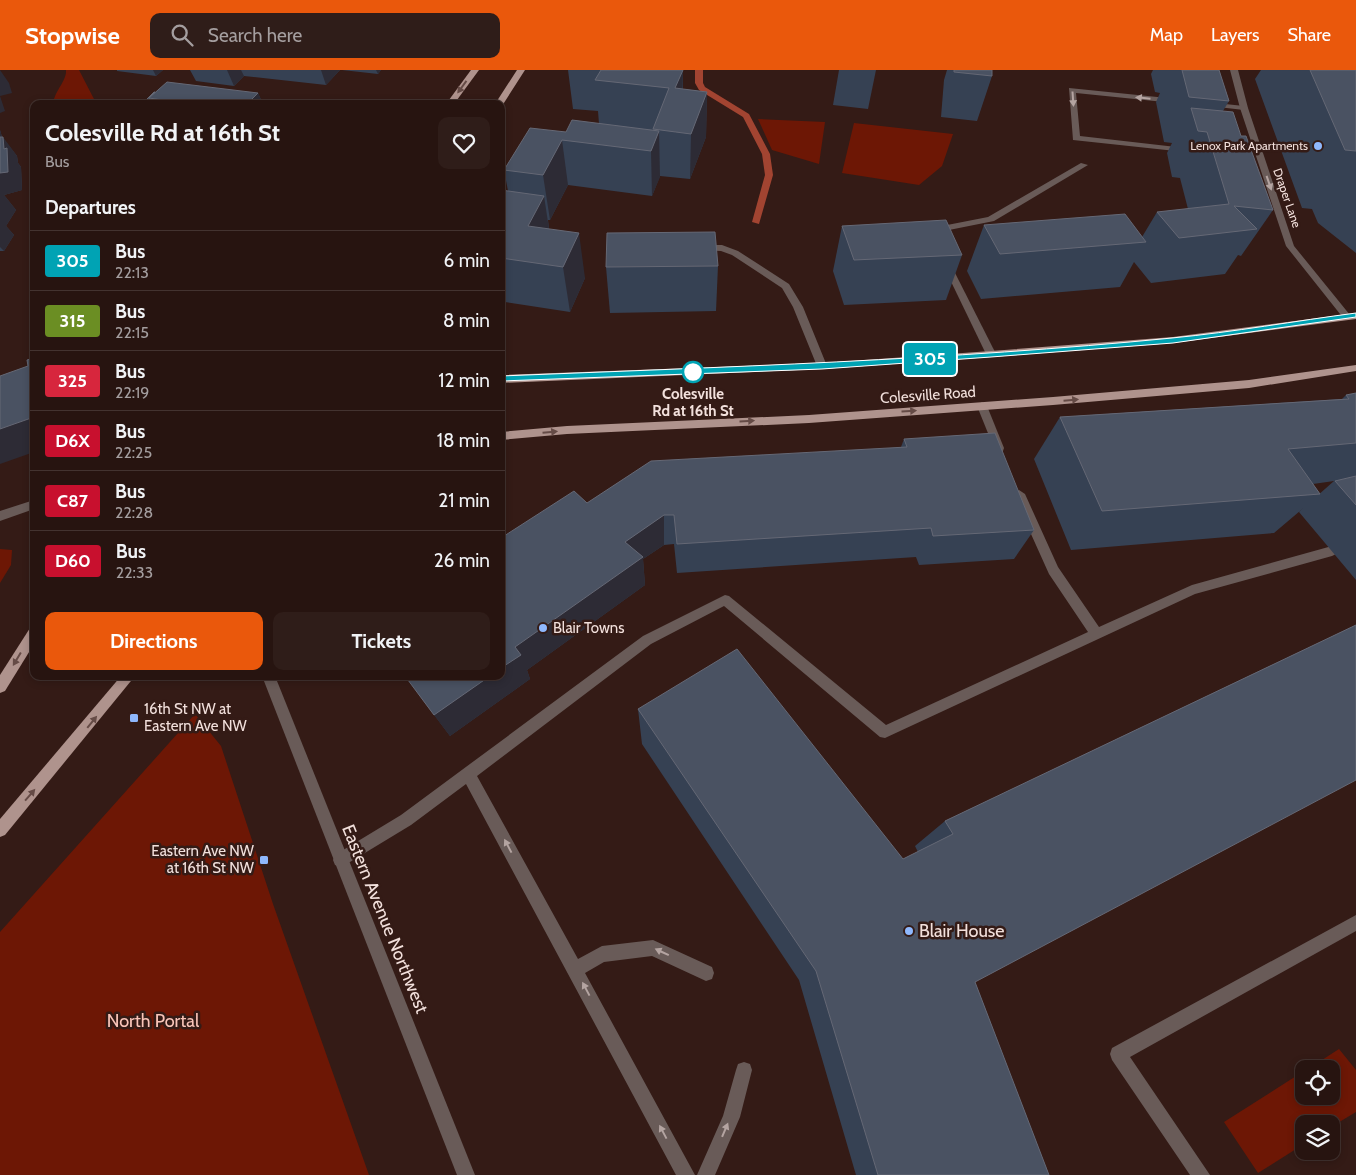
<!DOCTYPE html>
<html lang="en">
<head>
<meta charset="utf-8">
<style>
	body { margin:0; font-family:Cabin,sans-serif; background:#2f1d19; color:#f1f3f6; height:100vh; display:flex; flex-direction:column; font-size:19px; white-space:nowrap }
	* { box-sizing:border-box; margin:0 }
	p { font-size:16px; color:#a49e9f }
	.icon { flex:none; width:28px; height:28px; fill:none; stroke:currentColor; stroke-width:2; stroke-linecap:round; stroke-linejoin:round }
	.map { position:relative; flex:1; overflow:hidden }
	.sheet { position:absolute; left:30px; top:30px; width:475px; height:580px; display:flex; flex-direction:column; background:#271410; border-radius:10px; box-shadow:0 2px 8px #0003,0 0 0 1px #433330 }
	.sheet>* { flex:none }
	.badge { padding:0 10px; border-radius:4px; font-size:18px; line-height:32px }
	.buttons { position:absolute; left:1295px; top:990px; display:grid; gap:10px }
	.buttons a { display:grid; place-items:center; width:45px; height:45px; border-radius:10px; background:#271410; box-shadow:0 2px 8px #0003,0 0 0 1px #433330; font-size:25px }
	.map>.badge { position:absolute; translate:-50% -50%; box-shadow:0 0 0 2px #fff }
	h2 { padding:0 15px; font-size:19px; line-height:45px }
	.round { display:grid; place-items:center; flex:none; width:52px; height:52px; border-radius:10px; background:#2f1d19 }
	.headline { display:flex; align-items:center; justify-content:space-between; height:85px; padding:0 15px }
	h1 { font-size:24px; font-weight:700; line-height:38px }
	.button { display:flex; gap:10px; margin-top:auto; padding:10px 15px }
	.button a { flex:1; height:58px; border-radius:10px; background:#ea580c; color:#fff; font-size:20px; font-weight:700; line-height:58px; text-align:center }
	.button a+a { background:#2f1d19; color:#f1f3f6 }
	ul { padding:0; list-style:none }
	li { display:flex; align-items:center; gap:15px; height:60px; padding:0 15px; border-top:1px solid #433330 }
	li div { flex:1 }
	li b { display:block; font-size:19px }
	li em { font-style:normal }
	li .badge { min-width:55px; font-weight:700; text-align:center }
	header { display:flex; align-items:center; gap:30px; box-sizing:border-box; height:70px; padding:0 25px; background:#ea580c; color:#fff }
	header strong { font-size:24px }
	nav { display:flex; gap:28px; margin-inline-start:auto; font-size:18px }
	.search { width:350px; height:45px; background:#2f1d19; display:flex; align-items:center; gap:12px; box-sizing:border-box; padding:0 18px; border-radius:10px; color:#a49e9f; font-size:19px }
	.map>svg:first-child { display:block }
	.green { fill:#6d1705 }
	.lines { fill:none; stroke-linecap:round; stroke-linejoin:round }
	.stream { fill:#a24431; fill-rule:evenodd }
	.service { fill:#695b58; fill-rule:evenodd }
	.minor { fill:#695b58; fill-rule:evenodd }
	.tertiary { fill:#695b58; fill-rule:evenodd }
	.primary { fill:#af938d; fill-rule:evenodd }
	.wall { fill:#364153 }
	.shaded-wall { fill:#2d2b35 }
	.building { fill:#4a5262; stroke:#656875 }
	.oneway { fill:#654b46 }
	.oneway2 { fill:#b4a4a1 }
	.line { fill:#00a3b4; stroke:#fff }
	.poi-dot { fill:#8fb8fd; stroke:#341b16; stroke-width:2 }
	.stop-dot { fill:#fff; stroke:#00a3b4; stroke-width:2.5 }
	.labels { text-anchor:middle; stroke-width:5; stroke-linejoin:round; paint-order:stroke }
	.far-poi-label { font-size:12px; fill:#f2e0dc; stroke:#341b16; text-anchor:end }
	.far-street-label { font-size:12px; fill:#f2e0dc; stroke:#341b16 }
	.stop-label { font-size:15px; font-weight:bold; fill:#f2e0dc; stroke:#341b16 }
	.street-label { font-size:15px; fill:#f2e0dc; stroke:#341b16 }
	.poi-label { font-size:15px; fill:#f2e0dc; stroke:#341b16; text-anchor:start }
	.near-street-label { font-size:18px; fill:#f2e0dc; stroke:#341b16 }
	.near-poi-label { font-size:18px; fill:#f2e0dc; stroke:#341b16; text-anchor:start }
	.near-park-label { font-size:18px; fill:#f9c4b8; stroke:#341b16 }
</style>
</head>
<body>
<header>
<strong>Stopwise</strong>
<div class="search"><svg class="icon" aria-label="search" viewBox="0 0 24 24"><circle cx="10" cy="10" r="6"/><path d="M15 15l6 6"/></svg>Search here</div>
<nav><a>Map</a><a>Layers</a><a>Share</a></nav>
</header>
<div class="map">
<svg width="1356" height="1105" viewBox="0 0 1356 1105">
	<rect width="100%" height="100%" fill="#341b16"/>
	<g class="green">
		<path d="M66,0H79L95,31L94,34H60L54,29C57,19 67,9 66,0Z"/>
		<polygon points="758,49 825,52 819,94 772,80"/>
		<polygon points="854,53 953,64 942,96 919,115 842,103"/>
		<polygon points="0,479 12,480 11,495 0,513"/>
		<polygon points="195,644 221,676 273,834 369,1105 0,1105 0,862"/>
		<polygon points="1339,979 1356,1000 1356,1042 1331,1057 1331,1054 1304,1054 1304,1074 1258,1103 1224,1052 1304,1001 1304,1026 1331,1026 1331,999 1308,999"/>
	</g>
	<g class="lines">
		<polygon class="stream" points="695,0 703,0 703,13 705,17 749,44 770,84 773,105 759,154 752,152 765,105 762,84 743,47 699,20 695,13"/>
		<g class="service">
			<polygon points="1069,18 1177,29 1177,33 1174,33 1076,23 1080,66 1185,78 1189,80 1185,82 1073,70"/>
			<polygon points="1206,32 1244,36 1248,38 1244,40 1209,36 1205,34"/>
			<polygon points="1081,93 1088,95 994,151 949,160 949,172 946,173 942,170 942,156 988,147"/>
			<polygon points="700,175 722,175 738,181 789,214 803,237 827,296 826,298 822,299 817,296 793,237 782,218 732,185 721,181 697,180 697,176"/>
			<polygon points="947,192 951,195 996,284 994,286 991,287 986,284 943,195"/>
			<polygon points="982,332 987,336 1004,378 1003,381 999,382 994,378 977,336"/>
			<polygon points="1019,420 1025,424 1058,497 1099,557 1192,515 1332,476 1336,478 1338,481 1336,484 1332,486 1195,524 885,668 880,667 724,536 651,574 477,706 578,889 602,876 653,870 712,897 714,903 712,909 706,911 652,886 604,892 585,903 695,1105 676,1105 466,714 411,755 345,795 340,797 335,795 333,790 335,785 401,745 643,566 725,525 729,526 886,655 1088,562 1049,504 1013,424"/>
			<polygon points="1356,845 1356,861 1130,987 1210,1105 1190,1105 1112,990 1110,984 1112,978"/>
			<polygon points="744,992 750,994 752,1000 740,1047 715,1105 697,1105 723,1046 736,1000 738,994"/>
		</g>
		<g class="minor">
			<polygon points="1230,0 1238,0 1248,38 1294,176 1350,245 1350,249 1344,249 1286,176 1240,38"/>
			<polygon points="34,430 34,439 0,451 0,441"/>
		</g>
		<polygon class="tertiary" points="262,606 275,606 475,1105 457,1105"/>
		<g class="primary">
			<polygon points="471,0 479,0 454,34 446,34"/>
			<polygon points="517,0 525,0 502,36 501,34 495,34"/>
			<polygon points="1356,243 1356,249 1173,273 991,287 822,299 501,313 501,305 822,293 991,281 1173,267"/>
			<polygon points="1356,295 1356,301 1249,318 1053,335 809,353 567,364 501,370 501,362 567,356 809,345 1053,327 1249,310"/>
			<polygon points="34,557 34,574 5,621 0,623 0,605 30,558"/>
			<polygon points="121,606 135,606 5,765 0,767 0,749"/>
		</g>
	</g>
	<g class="wall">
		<polygon points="117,0 163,0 156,6 117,1"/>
		<polygon points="190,0 340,0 326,15 244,6 234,16 196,11"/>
		<polygon points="342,0 381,0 378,4"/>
		<polygon points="568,0 683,0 683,19 707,22 706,67 690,109 660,106 652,126 568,115 550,150 548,150 549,159 585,208 570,242 505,232 501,215 501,120 508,121 504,100 566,62 599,54 598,41 573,39"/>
		<polygon points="839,0 876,0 868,39 833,35"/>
		<polygon points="947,0 992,0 992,6 977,51 941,47 944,10"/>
		<polygon points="1153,0 1219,0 1229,31 1223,41 1241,66 1273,140 1241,186 1238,185 1225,204 1151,213 1134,192 1120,217 981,229 967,201 984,155 1142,167 1157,142 1188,139 1180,108 1172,107 1167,83 1172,73 1164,72 1156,32 1160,23 1155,22 1151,4"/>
		<polygon points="1261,0 1356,0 1356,183 1318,153 1312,139 1302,138 1255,9"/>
		<polygon points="155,22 258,23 263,34 142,34"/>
		<polygon points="0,60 2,67 17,86 18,93 21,97 22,120 4,125 16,140 6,156 14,165 4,181 0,181"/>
		<polygon points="842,156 962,185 946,230 844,235 833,201"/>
		<polygon points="718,196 716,241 610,243 606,197"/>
		<polygon points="1356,323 1356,510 1299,442 1334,411 1313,414 1320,424 1274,463 1071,480 1034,389 1060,347 1342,329 1346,325"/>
		<polygon points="904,369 1034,460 1014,489 919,495 916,487 677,503 674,474 664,475 643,489 645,515 527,600 530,609 450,666 405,606 587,433 901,377"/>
		<polygon points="1356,555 975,912 1049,1105 856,1105 799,910 642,674 638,639 903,789 918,782 915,776 945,751"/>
	</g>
	<g class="shaded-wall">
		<polygon points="0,0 9,13 12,23 0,26"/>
		<polygon points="153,0 163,0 156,6"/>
		<polygon points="227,0 241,0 244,6 234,16"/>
		<polygon points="321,0 340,0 326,15"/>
		<polygon points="376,0 381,0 378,4"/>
		<polygon points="683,0 682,45 675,63 675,18"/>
		<polygon points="707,22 706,67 690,109 691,64"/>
		<polygon points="258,23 263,34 248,34 248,33"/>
		<polygon points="0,26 5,41 0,43"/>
		<polygon points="0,60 2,67 0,68"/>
		<polygon points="659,61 660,107 652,126 651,81"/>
		<polygon points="3,67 17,86 18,93 21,97 22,120 4,125 16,140 6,156 14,165 4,181 0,177 0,103 4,79"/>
		<polygon points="562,70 568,115 550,150 543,105"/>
		<polygon points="544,126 551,172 522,158"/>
		<polygon points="579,163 585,208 570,242 563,197"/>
		<polygon points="34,347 34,382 0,394 0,359"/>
		<polygon points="664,445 664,475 643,489 645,515 527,600 530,609 450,666 434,645 490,606 501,606 501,598 515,577 625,472"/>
	</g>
	<g class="building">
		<polygon points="601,0 683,0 675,18 707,22 691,64 653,59 669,18 595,10"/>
		<polygon points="954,0 992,0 992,6 954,2"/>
		<polygon points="1182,0 1219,0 1229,31 1189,27"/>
		<polygon points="1310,0 1356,0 1356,81 1345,80"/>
		<polygon points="167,12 258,23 248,33 251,34 189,34 149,28"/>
		<polygon points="154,22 155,22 149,28 152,34 142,34"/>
		<polygon points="1191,38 1233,42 1241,66 1246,66 1273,140 1234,136 1257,159 1179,168 1157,142 1229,134 1207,62 1198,61"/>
		<polygon points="572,50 659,61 651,81 562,70 543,105 504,100 530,58 566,62"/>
		<polygon points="0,67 3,67 4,79 7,78 8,102 0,103"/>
		<polygon points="501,120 544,126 528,156 579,163 563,197 501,188 501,175 503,172 501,169"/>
		<polygon points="1125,144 1146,172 1000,184 984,155"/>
		<polygon points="946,150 962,185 854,190 842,156"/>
		<polygon points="715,162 718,196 606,197 607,163"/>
		<polygon points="34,288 34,347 0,359 0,306 28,296 27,290"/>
		<polygon points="1356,323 1356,373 1288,379 1320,424 1102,441 1060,347 1349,329 1346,325"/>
		<polygon points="995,363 1034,460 933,466 931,458 677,474 674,445 664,445 625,472 643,487 515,577 521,585 501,598 501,468 574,421 587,433 651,391 907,377 904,369"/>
		<polygon points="1356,406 1356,435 1335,411"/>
		<polygon points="1356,555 1356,710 975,912 1049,1105 878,1105 816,901 638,639 737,579 903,789 953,764 945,751"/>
		<polygon points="405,606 490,606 434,645"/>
	</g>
	<defs><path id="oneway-solid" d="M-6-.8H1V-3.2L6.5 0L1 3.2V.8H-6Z" transform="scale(1.25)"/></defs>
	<g class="oneway">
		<use href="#oneway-solid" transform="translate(462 17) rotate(126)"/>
		<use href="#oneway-solid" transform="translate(1071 330) rotate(-5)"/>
		<use href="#oneway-solid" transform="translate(909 341) rotate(-4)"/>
		<use href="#oneway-solid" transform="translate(747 351) rotate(-3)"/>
		<use href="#oneway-solid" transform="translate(550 362) rotate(-5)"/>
		<use href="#oneway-solid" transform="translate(17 589) rotate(121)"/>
		<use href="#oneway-solid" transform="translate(92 652) rotate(-51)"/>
		<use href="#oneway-solid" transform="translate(30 725) rotate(-49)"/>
	</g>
	<g class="oneway2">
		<use href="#oneway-solid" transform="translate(1143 28) rotate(-174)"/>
		<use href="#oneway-solid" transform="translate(1073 29) rotate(86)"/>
		<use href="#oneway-solid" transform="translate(1269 113) rotate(71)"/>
		<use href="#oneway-solid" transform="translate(508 776) rotate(-118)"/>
		<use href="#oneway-solid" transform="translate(662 882) rotate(-155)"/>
		<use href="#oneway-solid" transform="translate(586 919) rotate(-118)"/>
		<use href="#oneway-solid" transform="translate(725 1060) rotate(-67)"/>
		<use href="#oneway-solid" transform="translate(663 1062) rotate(-118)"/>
	</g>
	<path class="line" d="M1356,243V247L1173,273L991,287L822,299L501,311L497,309L501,306C725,297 949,290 1172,268C1234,262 1295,251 1356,243Z"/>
	<g class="poi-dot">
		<circle cx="1318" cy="76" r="5"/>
		<circle cx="543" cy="558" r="5"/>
		<rect x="129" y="643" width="10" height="10" rx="2.5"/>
		<rect x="259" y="785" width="10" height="10" rx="2.5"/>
		<circle cx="909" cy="861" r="5"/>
	</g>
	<circle class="stop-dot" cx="693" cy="302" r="10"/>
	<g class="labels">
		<g class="far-poi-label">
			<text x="1308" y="80">Lenox Park Apartments</text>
		</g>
		<g class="far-street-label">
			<text transform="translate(1287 128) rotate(71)" y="4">Draper Lane</text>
		</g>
		<g class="stop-label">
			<text x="693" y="329">Colesville<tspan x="693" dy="17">Rd at 16th St</tspan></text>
		</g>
		<g class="street-label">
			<text transform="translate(928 325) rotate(-4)" y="5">Colesville Road</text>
		</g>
		<g class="poi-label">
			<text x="553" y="563">Blair Towns</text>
			<text x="144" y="644">16th St NW at<tspan x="144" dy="17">Eastern Ave NW</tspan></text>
			<text x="254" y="786" text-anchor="end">Eastern Ave NW<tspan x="254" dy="17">at 16th St NW</tspan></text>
		</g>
		<g class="near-street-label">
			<text transform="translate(385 849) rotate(68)" y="6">Eastern Avenue Northwest</text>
		</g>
		<g class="near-poi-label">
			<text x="919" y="867">Blair House</text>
		</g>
		<g class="near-park-label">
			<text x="153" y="957">North Portal</text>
		</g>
	</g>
</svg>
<div class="buttons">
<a><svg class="icon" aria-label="locate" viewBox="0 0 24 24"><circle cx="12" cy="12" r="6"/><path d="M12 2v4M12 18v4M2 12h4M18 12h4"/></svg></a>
<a><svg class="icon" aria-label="layers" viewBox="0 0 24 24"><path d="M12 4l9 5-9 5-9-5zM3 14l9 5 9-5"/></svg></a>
</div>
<b class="badge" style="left:930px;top:289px;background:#00a3b4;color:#fff">305</b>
<section class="sheet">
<div class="headline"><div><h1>Colesville Rd at 16th St</h1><p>Bus</p></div><a class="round"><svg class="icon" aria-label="heart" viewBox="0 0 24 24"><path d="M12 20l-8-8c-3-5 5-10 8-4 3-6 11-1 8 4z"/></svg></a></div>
<h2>Departures</h2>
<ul>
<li><span class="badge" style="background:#00a3b4;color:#fff">305</span><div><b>Bus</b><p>22:13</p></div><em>6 min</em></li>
<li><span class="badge" style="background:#6b8e23;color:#fff">315</span><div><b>Bus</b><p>22:15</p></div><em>8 min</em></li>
<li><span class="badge" style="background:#d7263d;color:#fff">325</span><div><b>Bus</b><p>22:19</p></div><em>12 min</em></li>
<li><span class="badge" style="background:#c8102e;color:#fff">D6X</span><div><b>Bus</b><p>22:25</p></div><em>18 min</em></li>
<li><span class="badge" style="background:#c8102e;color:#fff">C87</span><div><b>Bus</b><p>22:28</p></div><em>21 min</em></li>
<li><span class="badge" style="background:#c8102e;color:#fff">D60</span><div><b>Bus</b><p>22:33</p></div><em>26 min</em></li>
</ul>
<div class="button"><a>Directions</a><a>Tickets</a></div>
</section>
</div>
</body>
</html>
